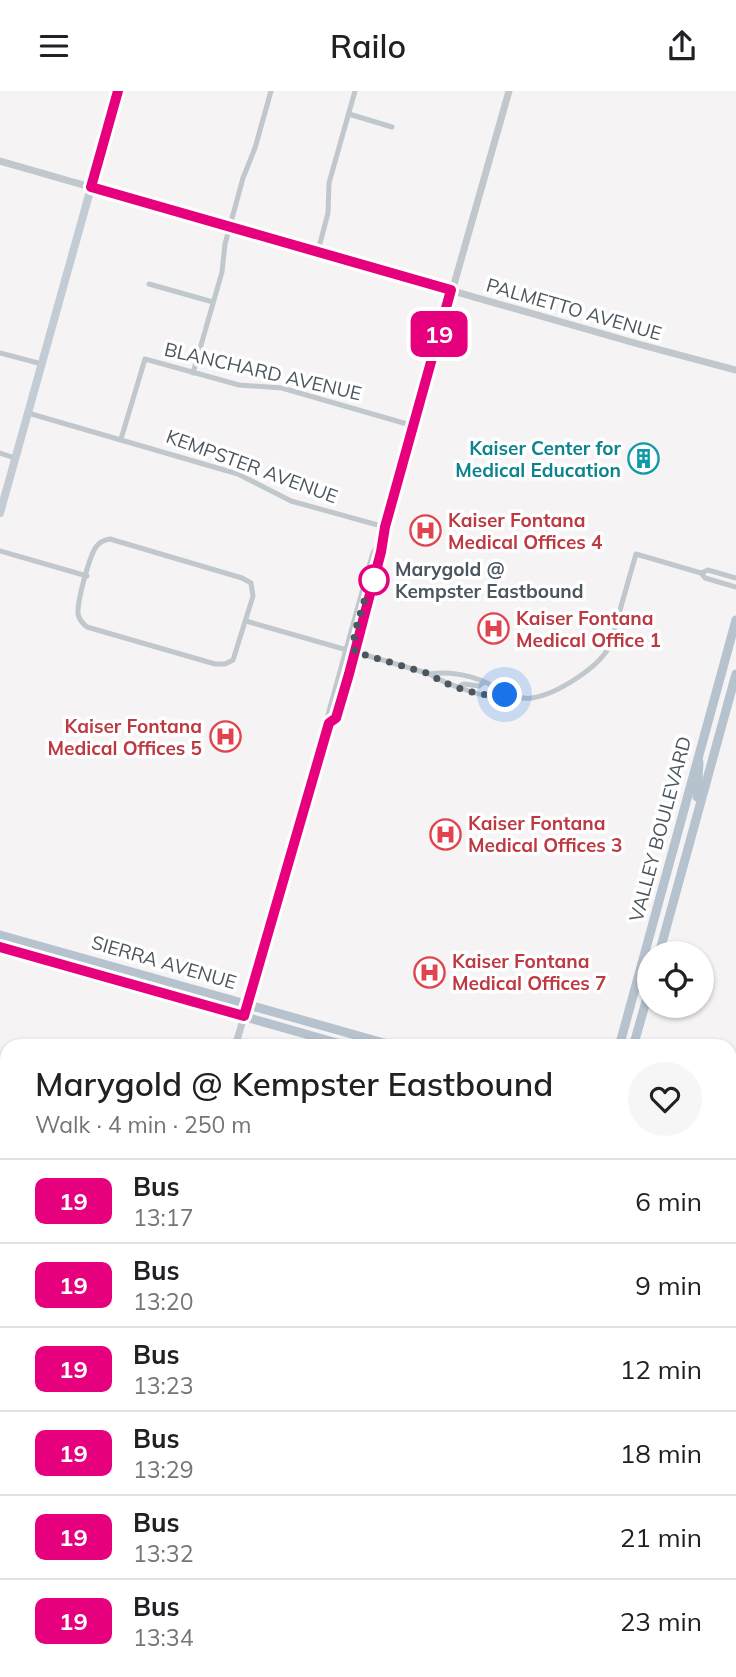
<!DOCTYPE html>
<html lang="en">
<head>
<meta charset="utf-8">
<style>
	body { margin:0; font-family:Mulish,sans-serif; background:#f6f6f6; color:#202124; height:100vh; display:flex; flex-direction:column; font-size:26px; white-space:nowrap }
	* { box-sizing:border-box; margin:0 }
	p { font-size:23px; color:#757577 }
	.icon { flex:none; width:38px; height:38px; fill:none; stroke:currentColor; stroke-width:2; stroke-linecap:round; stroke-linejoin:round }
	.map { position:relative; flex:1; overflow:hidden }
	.drawer { position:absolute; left:0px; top:948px; width:737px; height:639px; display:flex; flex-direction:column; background:#fff; border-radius:21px 21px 0 0; box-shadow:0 2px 5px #0004 }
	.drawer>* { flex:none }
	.badge { padding:0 14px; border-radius:10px; font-size:24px; line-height:46px }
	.tools { position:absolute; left:637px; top:850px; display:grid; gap:14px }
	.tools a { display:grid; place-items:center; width:77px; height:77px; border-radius:50%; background:#fff; box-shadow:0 2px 5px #0004; font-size:35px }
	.you { position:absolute; width:35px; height:35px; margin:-18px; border:5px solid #fff; border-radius:50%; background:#1a73e8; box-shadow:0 0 0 10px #1a73e833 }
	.map>.badge { position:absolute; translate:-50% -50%; box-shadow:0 0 0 4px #fff }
	.round { display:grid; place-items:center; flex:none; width:74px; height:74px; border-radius:37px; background:#f6f6f6 }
	.head { display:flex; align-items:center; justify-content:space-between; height:119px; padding:0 35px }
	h1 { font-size:33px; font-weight:600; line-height:52px }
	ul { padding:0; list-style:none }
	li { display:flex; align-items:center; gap:21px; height:84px; padding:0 35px; border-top:2px solid #e0e0e0 }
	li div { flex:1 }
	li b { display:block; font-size:26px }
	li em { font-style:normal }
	li .badge { min-width:77px; font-weight:700; text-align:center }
	header { display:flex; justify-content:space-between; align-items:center; height:91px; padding:0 35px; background:#fff; font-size:32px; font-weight:600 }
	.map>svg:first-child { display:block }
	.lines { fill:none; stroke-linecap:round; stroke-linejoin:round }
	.minor { stroke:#c0c7cd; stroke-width:5 }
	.tertiary { stroke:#c0c7cd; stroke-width:7 }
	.secondary { stroke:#c3cbd4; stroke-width:8 }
	.primary { stroke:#b6c2ce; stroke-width:9 }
	.line-casing { stroke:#fff; stroke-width:16 }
	.line { stroke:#e6007e; stroke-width:10 }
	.walk { stroke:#4c565e; stroke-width:7; stroke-dasharray:0 12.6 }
	.stop-dot { fill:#fff; stroke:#e6007e; stroke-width:3.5 }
	.labels { text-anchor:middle; stroke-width:7; stroke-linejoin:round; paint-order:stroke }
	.street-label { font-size:19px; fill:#4c565e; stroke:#fff }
	.culture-label { font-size:19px; font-weight:bold; fill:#0d838f; stroke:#fff; text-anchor:end }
	.health-label { font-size:19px; font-weight:bold; fill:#be3a42; stroke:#fff; text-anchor:start }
	.stop-label { font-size:19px; font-weight:bold; fill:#4c565e; stroke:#fff; text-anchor:start }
</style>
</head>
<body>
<header><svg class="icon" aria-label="menu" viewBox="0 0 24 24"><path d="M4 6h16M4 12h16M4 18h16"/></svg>Railo<svg class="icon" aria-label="share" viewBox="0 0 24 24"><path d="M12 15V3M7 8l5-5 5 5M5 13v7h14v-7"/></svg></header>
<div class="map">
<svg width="736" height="1586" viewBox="0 0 736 1586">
	<rect width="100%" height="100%" fill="#f5f3f3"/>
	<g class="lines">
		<g class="minor">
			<polyline points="349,23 392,36"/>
			<polyline points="318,160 328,122 329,92 355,0"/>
			<polyline points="149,193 213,211"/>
			<polyline points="0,262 42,273"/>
			<polyline points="193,282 222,181 225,153 243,87 255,57 271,0"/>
			<polyline points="28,322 238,383 291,410 385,436"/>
			<polyline points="121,348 145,268 239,294 282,297 414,335"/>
			<polyline points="0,362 15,367"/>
			<path d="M110,448L242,487L251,492L253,505L233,569L225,573H215L87,536C82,532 79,529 78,523C77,511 89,466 96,456C99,451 104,449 110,448Z"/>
			<polyline points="0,460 87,485"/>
			<polyline points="701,482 708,479 736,487"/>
			<polyline points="246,530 347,559"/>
			<path d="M355,561L430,583C440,591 483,606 495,606C503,606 498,603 506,604C515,604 523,609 532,607C557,603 600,576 610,554L636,463L701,482L705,487L736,496"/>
			<path d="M430,583C454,579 487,587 505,604"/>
			<polyline points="458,596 464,593 479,595 484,591"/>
			<polyline points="0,1318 7,1320"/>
			<polyline points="0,1395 7,1397"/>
			<polyline points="730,1445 736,1447"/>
			<polyline points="0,1473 7,1475"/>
			<polyline points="0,1551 7,1553"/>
			<polyline points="17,1586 19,1580"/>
			<polyline points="107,1586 108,1580"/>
			<polyline points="211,1586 212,1580"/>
		</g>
		<g class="tertiary">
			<polyline points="0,70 638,253 736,279"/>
			<polyline points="329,632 336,627 381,461 385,436 509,0"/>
			<polyline points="235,956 323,656 329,632 329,624 370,476 374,462 382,450"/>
			<polyline points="0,1240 7,1242"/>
		</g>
		<polyline class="secondary" points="0,422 118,0"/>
		<g class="primary">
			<polyline points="697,706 699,671"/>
			<polyline points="0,844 398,956"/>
			<polyline points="0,856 351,956"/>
			<polyline points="659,863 736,583"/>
			<polyline points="619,956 736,529"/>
			<polyline points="633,956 649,900"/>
			<polyline points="730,1048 736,1050"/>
			<polyline points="730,1066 736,1068"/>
			<polyline points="446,1586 448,1580"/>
		</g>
	</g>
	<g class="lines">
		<defs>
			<polyline id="line" points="0,856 244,925 329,632 336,627 349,583 381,461 385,436 451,199 91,96 118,0"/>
		</defs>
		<use href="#line" class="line-casing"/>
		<use href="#line" class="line"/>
		<path class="walk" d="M374,489L370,490L354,544L355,561L430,583C445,595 487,608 505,604"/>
	</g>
	<defs>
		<symbol id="building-ring" viewBox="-11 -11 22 22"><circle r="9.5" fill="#fff" stroke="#0f9aa8" stroke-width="1.5"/><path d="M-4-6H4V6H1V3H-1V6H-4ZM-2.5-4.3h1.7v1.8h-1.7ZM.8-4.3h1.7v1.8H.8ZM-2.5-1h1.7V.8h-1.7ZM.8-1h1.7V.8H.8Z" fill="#0f9aa8"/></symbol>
		<symbol id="hospital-ring" viewBox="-11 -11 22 22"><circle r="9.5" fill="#fff" stroke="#e0444e" stroke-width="1.5"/><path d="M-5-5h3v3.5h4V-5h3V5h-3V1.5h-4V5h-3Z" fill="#e0444e"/></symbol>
	</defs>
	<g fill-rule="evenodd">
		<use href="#building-ring" x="626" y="350" width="35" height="35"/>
		<use href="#hospital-ring" x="408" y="422" width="35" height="35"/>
		<use href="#hospital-ring" x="476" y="520" width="35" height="35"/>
		<use href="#hospital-ring" x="208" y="628" width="35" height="35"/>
		<use href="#hospital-ring" x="428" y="726" width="35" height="35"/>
		<use href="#hospital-ring" x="412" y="864" width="35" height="35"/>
	</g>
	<circle class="stop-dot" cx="374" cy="489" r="14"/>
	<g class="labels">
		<g class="street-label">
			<text transform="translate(574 218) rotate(16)" y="7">PALMETTO AVENUE</text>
			<text transform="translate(263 280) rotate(13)" y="7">BLANCHARD AVENUE</text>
			<text transform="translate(252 375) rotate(20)" y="7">KEMPSTER AVENUE</text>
			<text transform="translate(660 738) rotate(-75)" y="7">VALLEY BOULEVARD</text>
			<text transform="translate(164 871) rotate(16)" y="7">SIERRA AVENUE</text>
		</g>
		<g class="culture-label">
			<text x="621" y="364">Kaiser Center for<tspan x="621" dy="22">Medical Education</tspan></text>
		</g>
		<g class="health-label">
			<text x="448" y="436">Kaiser Fontana<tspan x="448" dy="22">Medical Offices 4</tspan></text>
			<text x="516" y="534">Kaiser Fontana<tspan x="516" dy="22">Medical Office 1</tspan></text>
			<text x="202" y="642" text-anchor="end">Kaiser Fontana<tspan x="202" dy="22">Medical Offices 5</tspan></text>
			<text x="468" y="739">Kaiser Fontana<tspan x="468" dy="22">Medical Offices 3</tspan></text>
			<text x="452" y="877">Kaiser Fontana<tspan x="452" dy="22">Medical Offices 7</tspan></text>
		</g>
		<g class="stop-label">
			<text x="395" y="485">Marygold @<tspan x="395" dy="22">Kempster Eastbound</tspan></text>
		</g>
	</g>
</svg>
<div class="tools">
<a><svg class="icon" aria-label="locate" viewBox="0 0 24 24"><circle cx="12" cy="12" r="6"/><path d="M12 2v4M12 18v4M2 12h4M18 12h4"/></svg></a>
</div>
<div class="you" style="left:505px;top:604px"></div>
<b class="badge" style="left:439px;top:243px;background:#e6007e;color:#fff">19</b>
<section class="drawer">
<div class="head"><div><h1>Marygold @ Kempster Eastbound</h1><p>Walk · 4 min · 250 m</p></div><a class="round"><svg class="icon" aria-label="heart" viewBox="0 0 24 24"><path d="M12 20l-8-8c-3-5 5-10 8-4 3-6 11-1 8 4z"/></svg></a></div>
<ul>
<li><span class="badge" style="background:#e6007e;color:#fff">19</span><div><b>Bus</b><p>13:17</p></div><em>6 min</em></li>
<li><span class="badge" style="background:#e6007e;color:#fff">19</span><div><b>Bus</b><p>13:20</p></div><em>9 min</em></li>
<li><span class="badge" style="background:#e6007e;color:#fff">19</span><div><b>Bus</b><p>13:23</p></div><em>12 min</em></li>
<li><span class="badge" style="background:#e6007e;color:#fff">19</span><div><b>Bus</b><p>13:29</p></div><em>18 min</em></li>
<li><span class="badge" style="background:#e6007e;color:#fff">19</span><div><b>Bus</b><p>13:32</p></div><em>21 min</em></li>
<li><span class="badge" style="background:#e6007e;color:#fff">19</span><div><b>Bus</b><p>13:34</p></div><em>23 min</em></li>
</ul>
</section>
</div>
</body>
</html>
